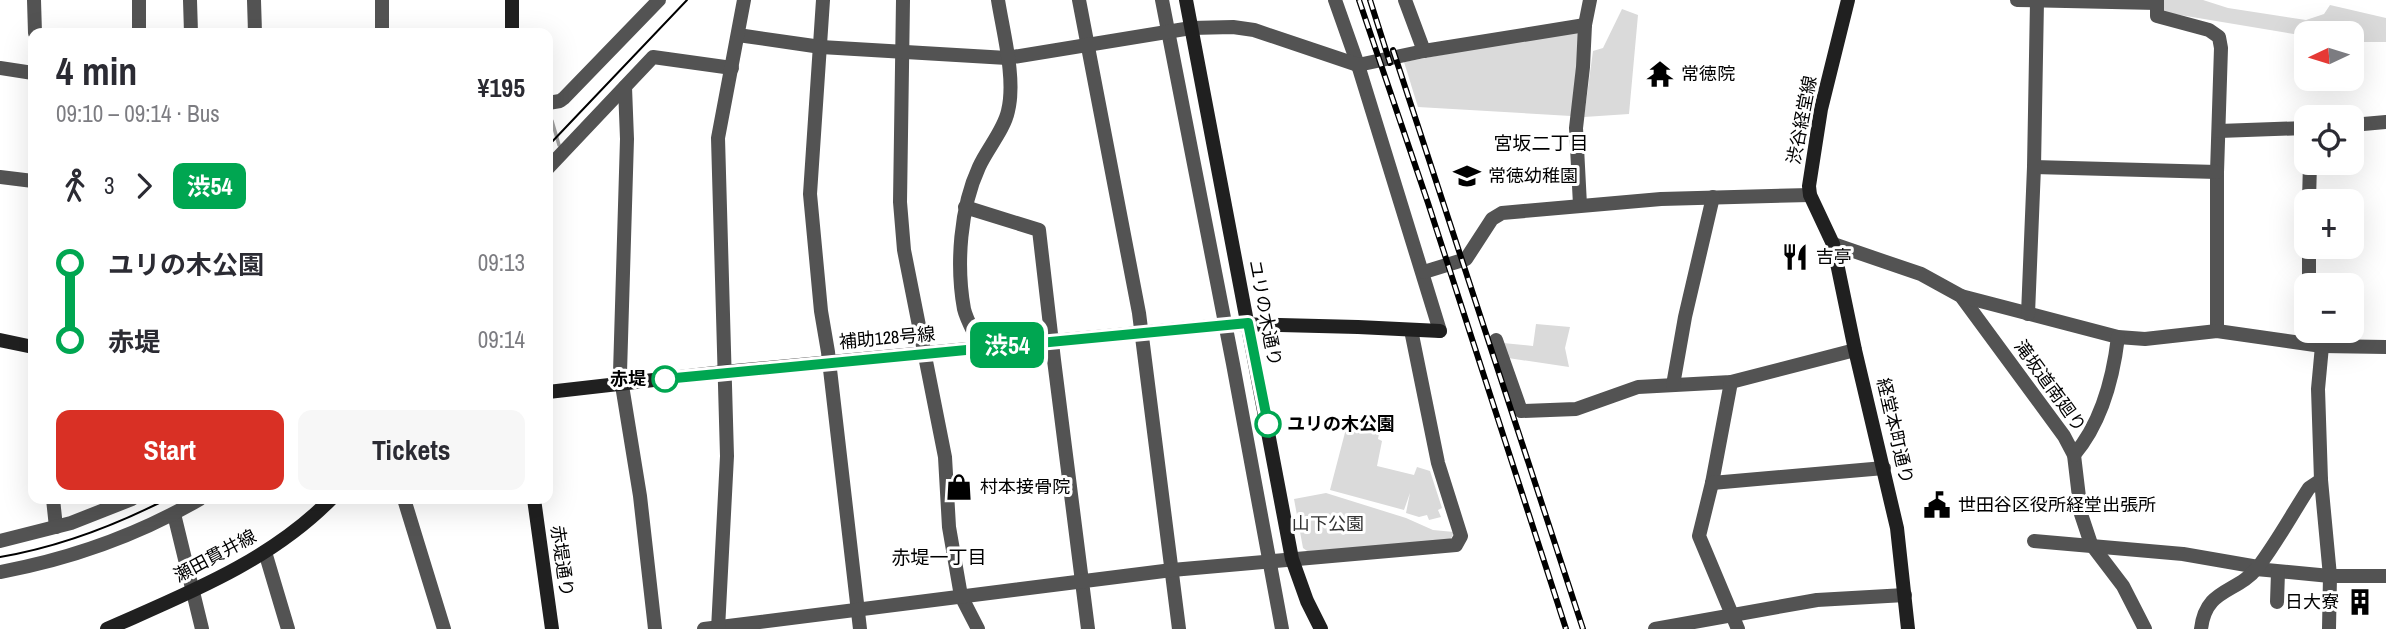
<!DOCTYPE html>
<html lang="en">
<head>
<meta charset="utf-8">
<style>
	body { margin:0; font-family:"Archivo Narrow","Noto Sans JP",sans-serif; background:#f7f7f7; color:#2b2b33; height:100vh; display:flex; flex-direction:column; font-size:26px; white-space:nowrap }
	* { box-sizing:border-box; margin:0 }
	p { font-size:23px; color:#7c7c81 }
	.icon { flex:none; width:38px; height:38px; fill:none; stroke:currentColor; stroke-width:2; stroke-linecap:round; stroke-linejoin:round }
	.map { position:relative; flex:1; overflow:hidden }
	.side { position:absolute; left:28px; top:28px; width:525px; height:476px; display:flex; flex-direction:column; background:#fff; border-radius:14px; box-shadow:0 7px 28px #0002 }
	.side>* { flex:none }
	.badge { padding:0 14px; border-radius:10px; font-size:24px; line-height:46px }
	.needle { width:46px; rotate:266deg }
	.fabs { position:absolute; left:2294px; top:21px; display:grid; gap:14px }
	.fabs a { display:grid; place-items:center; width:70px; height:70px; border-radius:14px; background:#fff; box-shadow:0 7px 28px #0002; font-size:35px }
	.map>.badge { position:absolute; translate:-50% -50%; box-shadow:0 0 0 4px #fff }
	.legs { display:flex; align-items:center; gap:10px; height:77px; padding:0 28px; font-size:23px }
	.legs p { margin-inline-start:auto }
	.overview { display:flex; align-items:center; justify-content:space-between; height:119px; padding:0 28px }
	h1 { font-size:38px; font-weight:800; line-height:52px }
	.action { display:flex; gap:14px; margin-top:auto; padding:14px 28px }
	.action a { flex:1; height:80px; border-radius:14px; background:#d93025; color:#fff; font-size:28px; font-weight:800; line-height:80px; text-align:center }
	.action a+a { background:#f7f7f7; color:#2b2b33 }
	ul { padding:0 28px; list-style:none }
	li { display:flex; align-items:center; gap:24px; height:77px; font-size:26px }
	li i { display:grid; place-items:center; width:10px; height:100%; margin:0 9px; background:currentColor }
	li i::after { content:''; width:18px; height:18px; margin:-9px; border:5px solid; border-radius:50%; background:#fff }
	li p { margin-inline-start:auto }
	li:first-child i { background:linear-gradient(#0000 50%,currentColor 0) }
	li:last-child i { background:linear-gradient(currentColor 50%,#0000 0) }
	.map>svg:first-child { display:block }
	.green { fill:#dadada }
	.lines { fill:none; stroke-linecap:round; stroke-linejoin:round }
	.stream { stroke:#a1a1a1; stroke-width:3.5 }
	.street { stroke:#535353; stroke-width:14 }
	.secondary { stroke:#202020; stroke-width:14 }
	.tram { stroke:#000; stroke-width:2 }
	.rail-casing { stroke:#000; stroke-width:6 }
	.rail { stroke:#fff; stroke-width:3.5; stroke-dasharray:10; stroke-linecap:butt }
	.line-1-casing { stroke:#fff; stroke-width:16 }
	.line-1 { stroke:#00a651; stroke-width:10 }
	.stop-1-dot { fill:#fff; stroke:#00a651; stroke-width:3.5 }
	.labels { text-anchor:middle; stroke-width:6; stroke-linejoin:round; paint-order:stroke }
	.poi-label { font-size:18px; fill:#000; stroke:#fff; text-anchor:start }
	.street-label { font-size:18px; fill:#000; stroke:#fff }
	.stop-label { font-size:18px; font-weight:bold; fill:#000; stroke:#fff; text-anchor:end }
	.park-label { font-size:18px; fill:#313131; stroke:#fff }
	.neighbourhood-label { font-size:19px; fill:#000; stroke:#fff }
</style>
</head>
<body>
<div class="map">
<svg width="2386" height="629" viewBox="0 0 2386 629">
	<rect width="100%" height="100%" fill="#fff"/>
	<g class="green">
		<polygon points="2164,0 2203,0 2228,8 2306,20 2324,14 2330,5 2386,18 2386,42 2352,42 2352,33 2306,33 2306,36 2162,12"/>
		<polygon points="1622,9 1638,15 1629,114 1584,117 1593,51 1603,48"/>
		<polygon points="1574,30 1580,35 1571,116 1418,107 1404,62"/>
		<polygon points="1536,324 1570,327 1565,348 1569,367 1508,358 1503,343 1533,346"/>
		<polygon points="1348,421 1380,429 1378,439 1382,441 1377,466 1414,475 1417,467 1430,471 1442,508 1438,510 1441,517 1429,520 1427,515 1419,517 1406,513 1410,493 1404,510 1330,490"/>
		<polygon points="1326,493 1406,518 1433,530 1454,532 1450,541 1310,553 1303,548 1294,499"/>
	</g>
	<g class="lines">
		<polyline class="stream" points="552,121 559,145"/>
		<g class="street">
			<polyline points="34,0 35,33"/>
			<polyline points="190,0 191,33"/>
			<polyline points="254,0 255,33"/>
			<polyline points="382,0 382,33"/>
			<polyline points="823,0 810,194 821,311 828,352 860,629"/>
			<polyline points="903,0 900,202 904,250 945,457 949,527 961,596 978,629"/>
			<polyline points="1079,0 1139,313 1179,629"/>
			<polyline points="1162,0 1233,364 1282,629"/>
			<polyline points="1335,0 1358,65 1440,331"/>
			<polyline points="1405,0 1424,51"/>
			<polyline points="2017,0 2157,3"/>
			<polyline points="2157,0 2157,16 2209,30 2219,37 2221,48 2217,172 2217,331"/>
			<polyline points="139,33 139,0"/>
			<polyline points="738,35 821,47 1007,58 1191,28 1233,27 1254,30 1358,65 1424,51 1585,25"/>
			<polyline points="0,68 33,73"/>
			<polyline points="625,87 627,139 620,373 640,496 655,629"/>
			<polyline points="548,103 560,101 564,98 659,0"/>
			<polyline points="2352,125 2386,122"/>
			<polyline points="2219,131 2306,128"/>
			<polyline points="2034,167 2217,172"/>
			<polyline points="548,168 653,57 732,68"/>
			<polyline points="0,177 33,181"/>
			<polyline points="2309,201 2310,163"/>
			<polyline points="1580,205 1576,128 1583,67 1585,25 1590,0"/>
			<polyline points="965,207 1039,230 1054,360 1088,629"/>
			<polyline points="1833,244 1921,274 1961,296 2064,436 2074,455 2081,514 2091,544 2123,586 2145,629"/>
			<polyline points="1424,272 1466,259 1492,219 1502,213 1661,199 1810,195"/>
			<polyline points="2309,285 2309,247"/>
			<polyline points="1961,296 2118,337 2145,339 2217,331 2322,346 2386,347"/>
			<polyline points="2028,314 2034,167 2037,1"/>
			<polyline points="1496,340 1521,411 1576,409 1638,387 1731,382 1855,350"/>
			<polyline points="2322,346 2318,389 2321,480 2330,576 2329,629"/>
			<path d="M981,348C976,335 967,322 964,309C956,265 960,208 979,167C987,149 1004,130 1008,111C1016,79 1003,32 998,0"/>
			<polyline points="1731,382 1712,483 1699,536 1738,629"/>
			<polyline points="1673,385 1685,317 1713,197"/>
			<path d="M2074,455C2102,422 2113,379 2118,337"/>
			<polyline points="1712,483 1884,468"/>
			<polyline points="53,499 56,527"/>
			<polyline points="404,499 444,629"/>
			<polyline points="174,514 202,629"/>
			<polyline points="0,541 71,523 132,499"/>
			<polyline points="2034,541 2183,554 2258,567"/>
			<polyline points="265,552 288,629"/>
			<polyline points="2256,569 2330,576 2386,576"/>
			<path d="M0,572C70,559 138,535 200,499"/>
			<polyline points="2277,602 2278,572"/>
			<polyline points="704,629 1172,570 1456,545 1461,536 1438,463 1411,330"/>
			<polyline points="718,629 727,456 718,138 744,0"/>
			<polyline points="1655,629 1817,600 1905,595"/>
			<path d="M2201,629C2206,587 2237,594 2258,567C2277,542 2292,514 2309,488L2321,480"/>
		</g>
		<g class="secondary">
			<polyline points="512,0 512,33"/>
			<polyline points="1186,0 1292,559 1307,601 1321,629"/>
			<polyline points="1848,0 1821,109 1809,186 1810,195 1833,244 1855,350 1897,528 1908,629"/>
			<polyline points="0,340 33,347"/>
			<polyline points="548,392 724,372 1235,324 1358,327 1440,331"/>
			<polyline points="534,499 552,629"/>
			<path d="M107,629C186,594 269,562 331,499"/>
		</g>
		<g class="tram">
			<polyline points="548,146 687,0"/>
			<path d="M0,557C59,547 114,526 167,499"/>
		</g>
		<defs>
			<g id="rail">
				<polyline points="1359,0 1428,203 1566,629"/>
				<polyline points="1370,0 1390,63"/>
				<polyline points="1393,50 1583,629"/>
			</g>
		</defs>
		<use href="#rail" class="rail-casing"/>
		<use href="#rail" class="rail"/>
	</g>
	<g class="lines">
		<defs>
			<polyline id="line-1" points="665,379 1248,323 1268,424"/>
		</defs>
		<use href="#line-1" class="line-1-casing"/>
		<use href="#line-1" class="line-1"/>
	</g>
	<defs>
		<symbol id="temple-bare" viewBox="-9 -9 18 18"><path d="M0-6L5-2H3V0L6.5 2.5H4V6H1.5V3h-3V6H-4V2.5H-6.5L-3 0V-2H-5Z" fill="#000" stroke="#fff" stroke-width="2.5" paint-order="stroke"/></symbol>
		<symbol id="school-bare" viewBox="-9 -9 18 18"><path d="M0-5L7-2L0 1L-7-2ZM-4 1L0 2.5L4 1V4Q0 6-4 4Z" fill="#000" stroke="#fff" stroke-width="2.5" paint-order="stroke"/></symbol>
		<symbol id="restaurant-bare" viewBox="-9 -9 18 18"><path d="M-5-6h1v4h1v-4h1v4h1v-4h1v5L-1.5 .5V6h-2V.5L-5-1ZM5-6V6H3V1.5H1.5Q1.5-4 5-6Z" fill="#000" stroke="#fff" stroke-width="2.5" paint-order="stroke"/></symbol>
		<symbol id="shop-bare" viewBox="-9 -9 18 18"><path d="M-5-2.5h2.3a2.7 3.5 0 0 1 5.4 0H5L5.5 6h-11ZM-1.5-2.5h3a1.5 2.3 0 0 0-3 0Z" fill="#000" stroke="#fff" stroke-width="2.5" paint-order="stroke"/></symbol>
		<symbol id="civic-bare" viewBox="-9 -9 18 18"><path d="M-.6-6.5H3V-4.5H.6V-3L4-1V1h2V6H-6V1h2V-1L-.6-3ZM-1.2 2.5V6h2.4V2.5Z" fill="#000" stroke="#fff" stroke-width="2.5" paint-order="stroke"/></symbol>
		<symbol id="building-bare" viewBox="-9 -9 18 18"><path d="M-4-6H4V6H1V3H-1V6H-4ZM-2.5-4.3h1.7v1.8h-1.7ZM.8-4.3h1.7v1.8H.8ZM-2.5-1h1.7V.8h-1.7ZM.8-1h1.7V.8H.8Z" fill="#000" stroke="#fff" stroke-width="2.5" paint-order="stroke"/></symbol>
	</defs>
	<g fill-rule="evenodd">
		<use href="#temple-bare" x="1641" y="55" width="38" height="38"/>
		<use href="#school-bare" x="1448" y="157" width="38" height="38"/>
		<use href="#restaurant-bare" x="1776" y="238" width="38" height="38"/>
		<use href="#shop-bare" x="940" y="468" width="38" height="38"/>
		<use href="#civic-bare" x="1918" y="486" width="38" height="38"/>
		<use href="#building-bare" x="2341" y="583" width="38" height="38"/>
	</g>
	<g class="stop-1-dot">
		<circle cx="665" cy="379" r="12"/>
		<circle cx="1268" cy="424" r="12"/>
	</g>
	<g class="labels">
		<g class="poi-label">
			<text x="1681" y="80">常徳院</text>
			<text x="1488" y="182">常徳幼稚園</text>
			<text x="1816" y="263">吉亭</text>
			<text x="980" y="493">村本接骨院</text>
			<text x="1958" y="511">世田谷区役所経堂出張所</text>
			<text x="2339" y="608" text-anchor="end">日大寮</text>
		</g>
		<g class="street-label">
			<text transform="translate(1802 120) rotate(-79)" y="6">渋谷経堂線</text>
			<text transform="translate(1265 313) rotate(79)" y="6">ユリの木通り</text>
			<text transform="translate(887 338) rotate(-5)" y="6">補助128号線</text>
			<text transform="translate(2050 386) rotate(54)" y="6">滝坂道南廻り</text>
			<text transform="translate(1895 431) rotate(77)" y="6">経堂本町通り</text>
			<text transform="translate(215 556) rotate(-28)" y="6">瀬田貫井線</text>
			<text transform="translate(562 561) rotate(82)" y="6">赤堤通り</text>
		</g>
		<g class="stop-label">
			<text x="646" y="385">赤堤</text>
			<text x="1287" y="430" text-anchor="start">ユリの木公園</text>
		</g>
		<g class="park-label">
			<text x="1328" y="530">山下公園</text>
		</g>
		<g class="neighbourhood-label">
			<text x="1541" y="150">宮坂二丁目</text>
			<text x="939" y="564">赤堤一丁目</text>
		</g>
	</g>
</svg>
<div class="fabs">
<a><svg class="needle" viewBox="-14 -14 28 28"><path d="M0-13l5 13h-10z" fill="#e53935"/><path d="M0 13l5-13h-10z" fill="#7c7c81"/></svg></a>
<a><svg class="icon" aria-label="locate" viewBox="0 0 24 24"><circle cx="12" cy="12" r="6"/><path d="M12 2v4M12 18v4M2 12h4M18 12h4"/></svg></a>
<a>+</a>
<a>−</a>
</div>
<b class="badge" style="left:1007px;top:345px;background:#00a651;color:#fff">渋54</b>
<section class="side">
<div class="overview"><div><h1>4 min</h1><p>09:10 – 09:14 · Bus</p></div><b>¥195</b></div>
<div class="legs"><svg class="icon" aria-label="walk" viewBox="0 0 24 24"><circle cx="13" cy="4" r="2"/><path d="M13 8l-2 6 4 7M11 14l-3 7M7 12l3-4h3l4 4"/></svg>3<svg class="icon" aria-label="forward" viewBox="0 0 24 24"><path d="M9 5l7 7-7 7"/></svg><b class="badge" style="background:#00a651;color:#fff">渋54</b></div>
<ul>
<li><i style="color:#00a651"></i><b>ユリの木公園</b><p>09:13</p></li>
<li><i style="color:#00a651"></i><b>赤堤</b><p>09:14</p></li>
</ul>
<div class="action"><a>Start</a><a>Tickets</a></div>
</section>
</div>
</body>
</html>
